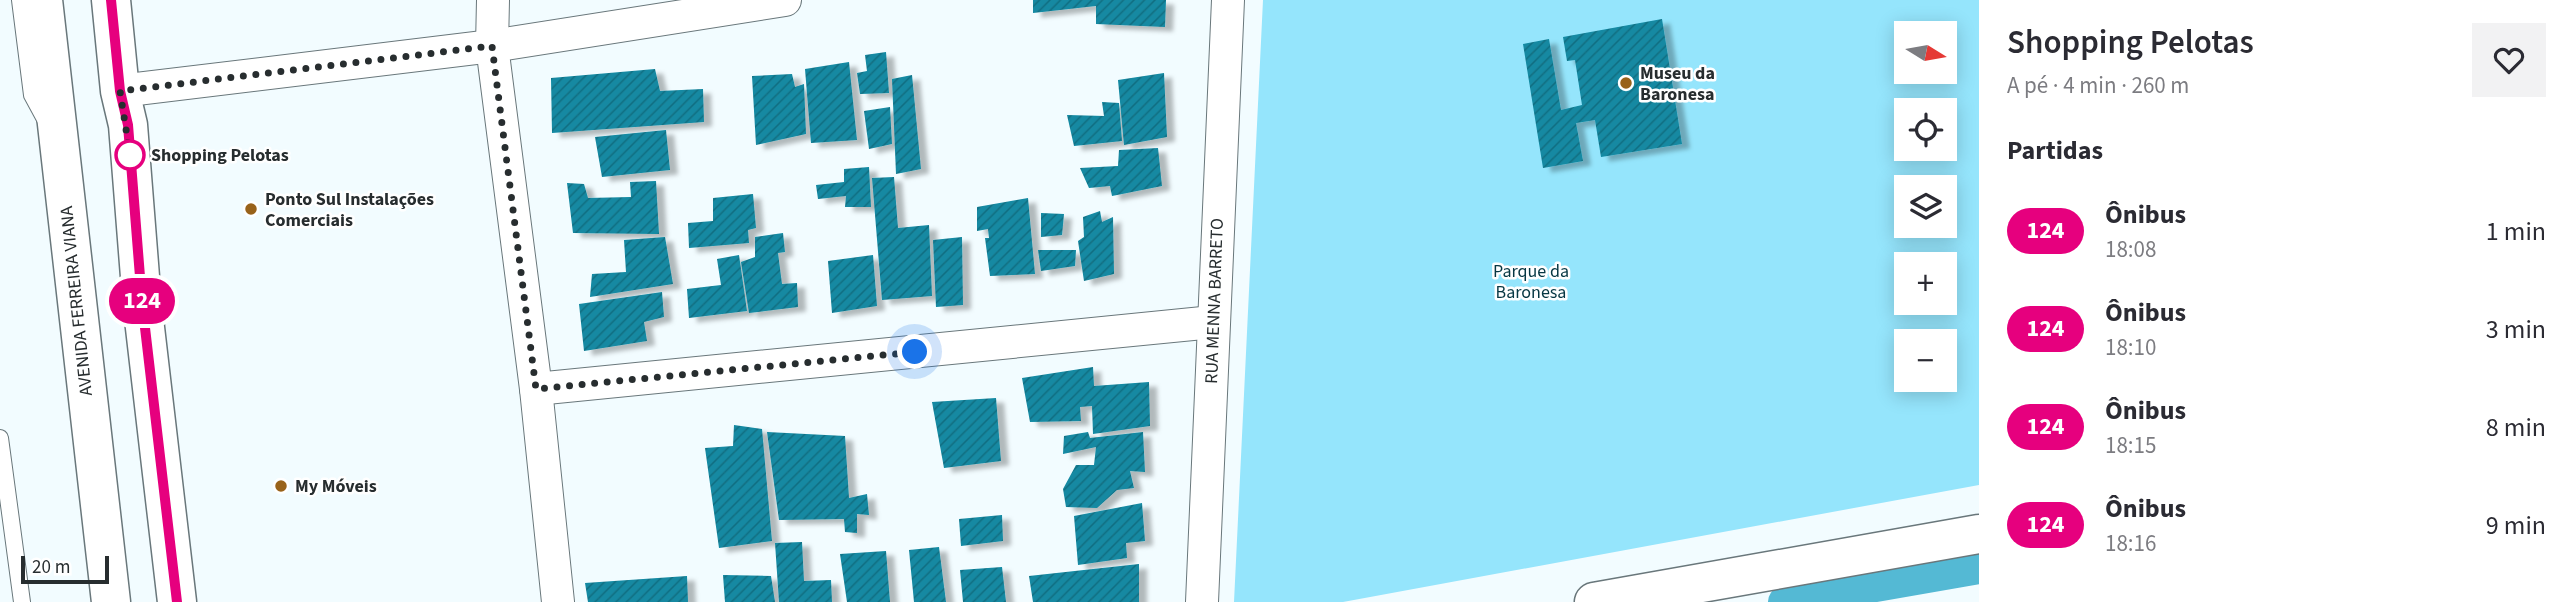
<!DOCTYPE html>
<html lang="pt">
<head>
<meta charset="utf-8">
<style>
	body { margin:0; font-family:"Source Sans 3",sans-serif; background:#f2f2f3; color:#2b2b33; height:100vh; display:flex; flex-direction:column; font-size:26px; white-space:nowrap }
	* { box-sizing:border-box; margin:0 }
	p { font-size:23px; color:#7c7c81 }
	.icon { flex:none; width:38px; height:38px; fill:none; stroke:currentColor; stroke-width:2; stroke-linecap:round; stroke-linejoin:round }
	.map { position:relative; flex:1; overflow:hidden }
	.panel { display:flex; flex-direction:column; background:#fff; width:595px }
	.panel>* { flex:none }
	.badge { padding:0 14px; border-radius:23px; font-size:24px; line-height:46px }
	.needle { width:46px; rotate:101deg }
	.fabs { position:absolute; left:1894px; top:21px; display:grid; gap:14px }
	.fabs a { display:grid; place-items:center; width:63px; height:63px; border-radius:0px; background:#fff; box-shadow:0 4px 18px #0003; font-size:35px }
	.scale { position:absolute; left:21px; bottom:18px; width:88px; box-sizing:border-box; padding-left:7px; border:4px solid #272d2f; border-top:0; font-size:19px; line-height:24px; white-space:nowrap; color:#272d2f; -webkit-text-stroke:5px #fff; paint-order:stroke }
	.you { position:absolute; width:35px; height:35px; margin:-18px; border:5px solid #fff; border-radius:50%; background:#1a73e8; box-shadow:0 0 0 10px #1a73e833 }
	.map>.badge { position:absolute; translate:-50% -50%; box-shadow:0 0 0 4px #fff }
	h2 { padding:0 28px; font-size:26px; line-height:63px }
	.round { display:grid; place-items:center; flex:none; width:74px; height:74px; border-radius:0px; background:#f2f2f3 }
	.headline { display:flex; align-items:center; justify-content:space-between; height:119px; padding:0 28px }
	h1 { font-size:33px; font-weight:600; line-height:52px }
	ul { padding:0; list-style:none }
	li { display:flex; align-items:center; gap:21px; height:98px; padding:0 28px }
	li div { flex:1 }
	li b { display:block; font-size:26px }
	li em { font-style:normal }
	li .badge { min-width:77px; font-weight:700; text-align:center }
	main { display:flex; flex:1; min-height:0 }
	.map>svg:first-child { display:block }
	.park { fill:#95e5fc; fill-rule:evenodd }
	.lines { fill:none; stroke-linecap:round; stroke-linejoin:round }
	.canal { stroke:#54b9d4; stroke-width:32 }
	.building { fill:url(#building-hatch); filter:url(#shadow) }
	.lane-casing { stroke:#69777b; stroke-width:18 }
	.street-casing { stroke:#69777b; stroke-width:34 }
	.primary-casing { stroke:#69777b; stroke-width:41 }
	.lane { stroke:#fff; stroke-width:16 }
	.street { stroke:#fff; stroke-width:32 }
	.primary { stroke:#fff; stroke-width:38 }
	.line-casing { stroke:#fff; stroke-width:16 }
	.line { stroke:#e6007e; stroke-width:10 }
	.walk { stroke:#272d2f; stroke-width:7; stroke-dasharray:0 12.6 }
	.poi-dot { fill:#98621a; stroke:#fff; stroke-width:2.5 }
	.stop-dot { fill:#fff; stroke:#e6007e; stroke-width:3.5 }
	.labels { text-anchor:middle; stroke-width:5; stroke-linejoin:round; paint-order:stroke }
	.poi-label { font-size:18px; font-weight:bold; fill:#272d2f; stroke:#fff; text-anchor:start }
	.stop-label { font-size:18px; font-weight:bold; fill:#272d2f; stroke:#fff; text-anchor:start }
	.park-label { font-size:18px; fill:#063743; stroke:#fff }
	.street-label { font-size:18px; fill:#272d2f; stroke:#fff }
</style>
</head>
<body>
<main>
<div class="map">
<svg width="1979" height="602" viewBox="0 0 1979 602">
	<defs>
		<pattern id="building-hatch" width="6" height="6" patternUnits="userSpaceOnUse" patternTransform="scale(1.75)"><rect width="6" height="6" fill="#1289a2"/><path d="M-1 1l2-2M0 6l6-6M5 7l2-2" fill="none" stroke="#117084"/></pattern>
		<filter id="shadow"><feDropShadow dx="8" dy="4.5" stdDeviation="2" flood-color="#0004"/></filter>
	</defs>
	<rect width="100%" height="100%" fill="#f2fcff"/>
	<path class="park" d="M1263,0H1979V485L1343,602H1234ZM1906,33H1944V72H1906ZM1906,110H1944V149H1906ZM1906,187H1944V226H1906ZM1906,264H1944V303H1906ZM1906,341H1944V380H1906Z"/>
	<g class="lines">
		<polyline class="canal" points="1784,602 1979,568"/>
	</g>
	<g class="building">
		<polygon points="1033,0 1166,0 1165,27 1096,24 1096,6 1033,13"/>
		<polygon points="1662,19 1682,144 1601,157 1595,120 1576,123 1583,161 1543,168 1523,44 1549,39 1561,110 1582,105 1575,60 1567,61 1563,37"/>
		<polygon points="886,52 889,93 860,94 857,73 867,71 865,55"/>
		<polygon points="849,62 857,140 811,143 805,69"/>
		<polygon points="655,69 660,91 703,89 704,122 552,133 551,78"/>
		<polygon points="1164,73 1167,137 1124,145 1118,80"/>
		<polygon points="792,74 795,87 804,84 806,134 756,145 752,76"/>
		<polygon points="912,75 921,169 896,174 892,79"/>
		<polygon points="1102,102 1119,103 1122,141 1074,146 1067,115 1104,116"/>
		<polygon points="890,107 892,144 869,149 864,111"/>
		<polygon points="666,130 670,170 602,177 595,137"/>
		<polygon points="1158,148 1162,186 1112,196 1110,186 1089,188 1080,168 1118,166 1119,150"/>
		<polygon points="869,167 871,207 845,207 846,196 818,199 816,185 844,182 844,169"/>
		<polygon points="894,177 898,228 929,225 932,296 882,300 872,178"/>
		<polygon points="656,181 659,234 573,233 567,183 584,184 588,198 631,197 630,182"/>
		<polygon points="753,194 756,228 748,230 749,243 689,248 688,223 713,221 713,198"/>
		<polygon points="1028,198 1035,274 990,276 985,238 989,238 988,229 977,231 977,207"/>
		<polygon points="1100,211 1102,222 1113,217 1114,274 1084,281 1078,241 1084,237 1083,217"/>
		<polygon points="1041,213 1064,214 1062,235 1041,237"/>
		<polygon points="783,233 785,252 778,253 782,284 797,283 798,307 749,313 741,262 755,257 755,237"/>
		<polygon points="665,237 673,284 590,297 592,274 626,272 624,240"/>
		<polygon points="962,237 963,305 936,307 933,240"/>
		<polygon points="1038,250 1076,250 1075,266 1041,271"/>
		<polygon points="739,255 747,311 689,318 687,289 721,285 717,259"/>
		<polygon points="873,255 877,306 832,313 828,261"/>
		<polygon points="662,292 664,317 644,322 647,341 584,351 579,304"/>
		<polygon points="1093,367 1094,386 1149,382 1150,426 1093,434 1092,406 1080,407 1081,421 1030,422 1022,378"/>
		<polygon points="996,398 1001,461 944,468 932,402"/>
		<polygon points="734,425 762,429 772,541 719,548 705,448 733,446"/>
		<polygon points="767,432 845,436 849,498 867,494 869,515 857,514 857,533 845,532 844,519 779,520"/>
		<polygon points="1088,432 1090,438 1143,432 1145,472 1130,471 1134,488 1117,490 1097,508 1066,507 1063,489 1076,465 1094,465 1096,447 1063,454 1064,436"/>
		<polygon points="1142,503 1145,541 1126,543 1127,558 1078,565 1074,516"/>
		<polygon points="1002,515 1003,541 961,546 959,519"/>
		<polygon points="802,542 804,581 831,580 832,602 779,602 775,543"/>
		<polygon points="939,547 946,602 914,602 909,550"/>
		<polygon points="886,551 890,602 847,602 840,554"/>
		<polygon points="1139,564 1139,602 1033,602 1029,576"/>
		<polygon points="1002,567 1006,602 963,602 960,570"/>
		<polygon points="723,575 771,576 775,602 725,602"/>
		<polygon points="687,576 688,602 588,602 585,583"/>
	</g>
	<g class="lines">
		<defs>
			<g id="lane">
				<polyline points="20,0 32,95 45,119"/>
				<polyline points="0,438 22,602"/>
			</g>
			<g id="street">
				<polyline points="493,0 492,46 536,389 558,602"/>
				<polyline points="120,91 492,46 785,0"/>
				<polyline points="536,389 1213,322"/>
				<polyline points="1202,602 1228,0"/>
			</g>
			<g id="primary">
				<polyline points="43,0 111,602"/>
				<polyline points="111,0 120,91 128,125 142,302 177,602"/>
				<polyline points="1594,602 1979,534"/>
			</g>
		</defs>
		<use href="#lane" class="lane-casing"/>
		<use href="#street" class="street-casing"/>
		<use href="#primary" class="primary-casing"/>
		<use href="#lane" class="lane"/>
		<use href="#street" class="street"/>
		<use href="#primary" class="primary"/>
	</g>
	<g class="lines">
		<defs>
			<polyline id="line" points="111,0 120,91 128,125 142,302 177,602"/>
		</defs>
		<use href="#line" class="line-casing"/>
		<use href="#line" class="line"/>
		<polyline class="walk" points="130,155 120,91 492,46 536,389 915,352"/>
	</g>
	<g class="poi-dot">
		<circle cx="1626" cy="83" r="7"/>
		<circle cx="251" cy="209" r="7"/>
		<circle cx="281" cy="486" r="7"/>
	</g>
	<circle class="stop-dot" cx="130" cy="155" r="14"/>
	<g class="labels">
		<g class="poi-label">
			<text x="1640" y="79">Museu da<tspan x="1640" dy="21">Baronesa</tspan></text>
			<text x="265" y="205">Ponto Sul Instalações<tspan x="265" dy="21">Comerciais</tspan></text>
			<text x="295" y="492">My Móveis</text>
		</g>
		<g class="stop-label">
			<text x="151" y="161">Shopping Pelotas</text>
		</g>
		<g class="park-label">
			<text x="1531" y="277">Parque da<tspan x="1531" dy="21">Baronesa</tspan></text>
		</g>
		<g class="street-label">
			<text transform="translate(76 301) rotate(-96)" y="6">AVENIDA FERREIRA VIANA</text>
			<text transform="translate(1214 301) rotate(-88)" y="6">RUA MENNA BARRETO</text>
		</g>
	</g>
</svg>
<div class="fabs">
<a><svg class="needle" viewBox="-14 -14 28 28"><path d="M0-13l5 13h-10z" fill="#e53935"/><path d="M0 13l5-13h-10z" fill="#7c7c81"/></svg></a>
<a><svg class="icon" aria-label="locate" viewBox="0 0 24 24"><circle cx="12" cy="12" r="6"/><path d="M12 2v4M12 18v4M2 12h4M18 12h4"/></svg></a>
<a><svg class="icon" aria-label="layers" viewBox="0 0 24 24"><path d="M12 4l9 5-9 5-9-5zM3 14l9 5 9-5"/></svg></a>
<a>+</a>
<a>−</a>
</div>
<div class="scale">20 m</div>
<div class="you" style="left:915px;top:352px"></div>
<b class="badge" style="left:142px;top:301px;background:#e6007e;color:#fff">124</b>
</div>
<section class="panel">
<div class="headline"><div><h1>Shopping Pelotas</h1><p>A pé · 4 min · 260 m</p></div><a class="round"><svg class="icon" aria-label="heart" viewBox="0 0 24 24"><path d="M12 20l-8-8c-3-5 5-10 8-4 3-6 11-1 8 4z"/></svg></a></div>
<h2>Partidas</h2>
<ul>
<li><span class="badge" style="background:#e6007e;color:#fff">124</span><div><b>Ônibus</b><p>18:08</p></div><em>1 min</em></li>
<li><span class="badge" style="background:#e6007e;color:#fff">124</span><div><b>Ônibus</b><p>18:10</p></div><em>3 min</em></li>
<li><span class="badge" style="background:#e6007e;color:#fff">124</span><div><b>Ônibus</b><p>18:15</p></div><em>8 min</em></li>
<li><span class="badge" style="background:#e6007e;color:#fff">124</span><div><b>Ônibus</b><p>18:16</p></div><em>9 min</em></li>
</ul>
</section>
</main>
</body>
</html>
